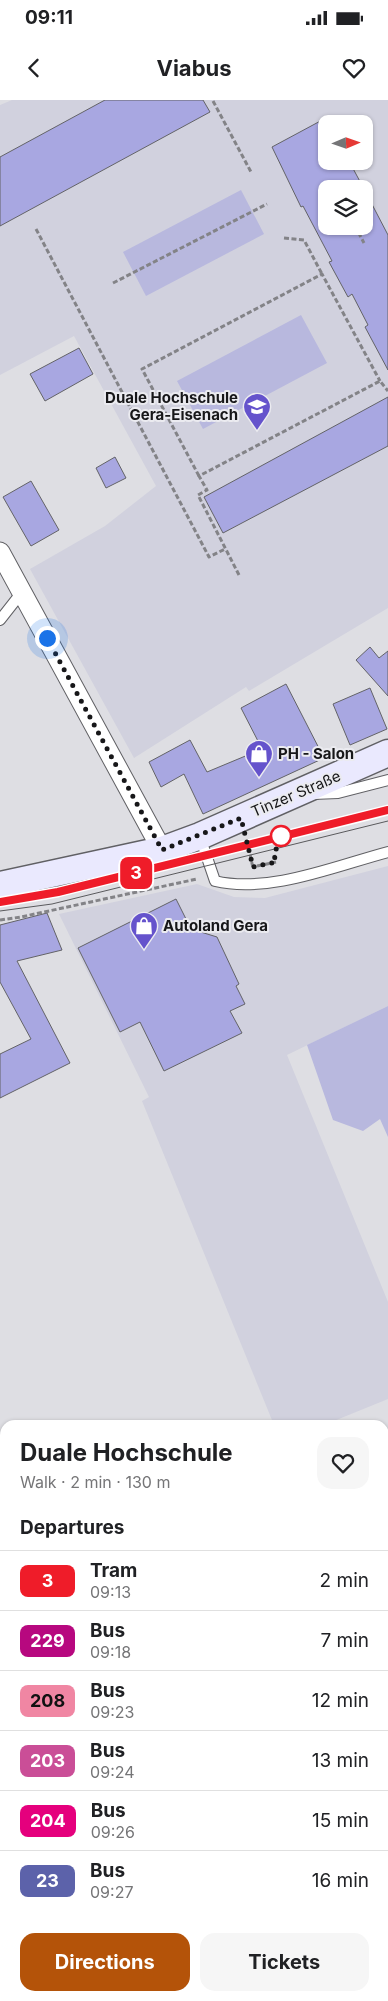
<!DOCTYPE html>
<html lang="en">
<head>
<meta charset="utf-8">
<style>
	body { margin:0; font-family:Inter,sans-serif; background:#f6f6f6; color:#202124; height:100vh; display:flex; flex-direction:column; font-size:19px; white-space:nowrap }
	* { box-sizing:border-box; margin:0 }
	p { font-size:16px; color:#757577 }
	.icon { flex:none; width:28px; height:28px; fill:none; stroke:currentColor; stroke-width:2; stroke-linecap:round; stroke-linejoin:round }
	.map { position:relative; flex:1; overflow:hidden }
	.details { position:absolute; left:0px; top:1320px; width:389px; height:581px; display:flex; flex-direction:column; background:#fff; border-radius:15px 15px 0 0; box-shadow:0 1px 4px #0004 }
	.details>* { flex:none }
	.badge { padding:0 10px; border-radius:8px; font-size:18px; line-height:32px }
	.needle { width:32px; rotate:88deg }
	.buttons { position:absolute; left:318px; top:15px; display:grid; gap:10px }
	.buttons a { display:grid; place-items:center; width:55px; height:55px; border-radius:10px; background:#fff; box-shadow:0 1px 4px #0004; font-size:25px }
	.you { position:absolute; width:25px; height:25px; margin:-12px; border:4px solid #fff; border-radius:50%; background:#1a73e8; box-shadow:0 0 0 8px #1a73e833 }
	.map>.badge { position:absolute; translate:-50% -50%; box-shadow:0 0 0 2px #fff }
	h2 { padding:0 20px; font-size:19px; line-height:45px }
	.round { display:grid; place-items:center; flex:none; width:52px; height:52px; border-radius:15px; background:#f6f6f6 }
	.summary { display:flex; align-items:center; justify-content:space-between; height:85px; padding:0 20px }
	h1 { font-size:24px; font-weight:700; line-height:38px }
	.primary-button { display:flex; gap:10px; margin-top:auto; padding:10px 20px }
	.primary-button a { flex:1; height:58px; border-radius:15px; background:#b45309; color:#fff; font-size:20px; font-weight:700; line-height:58px; text-align:center }
	.primary-button a+a { background:#f6f6f6; color:#202124 }
	ul { padding:0; list-style:none }
	li { display:flex; align-items:center; gap:15px; height:60px; padding:0 20px; border-top:1px solid #e0e0e0 }
	li div { flex:1 }
	li b { display:block; font-size:19px }
	li em { font-style:normal }
	li .badge { min-width:55px; font-weight:700; text-align:center }
	.status { display:flex; justify-content:space-between; align-items:center; height:35px; padding:0 25px; background:#fff; direction:ltr }
	.status svg { height:14px; fill:currentColor }
	header { display:flex; justify-content:space-between; align-items:center; height:65px; padding:0 20px; background:#fff; font-size:22px; font-weight:700 }
	.map>svg:first-child { display:block }
	.built { fill:#d1d1de; fill-rule:evenodd }
	.green { fill:#b8b8de }
	.building { fill:#a8a7e1; stroke:#636367 }
	.lines { fill:none; stroke-linecap:round; stroke-linejoin:round }
	.lane-casing { stroke:#606064; stroke-width:12 }
	.street-casing { stroke:#606064; stroke-width:21 }
	.secondary-casing { stroke:#606064; stroke-width:29 }
	.path { stroke:#838387; stroke-width:3; stroke-dasharray:5 2.5; stroke-linecap:butt }
	.lane { stroke:#fff; stroke-width:10 }
	.street { stroke:#fff; stroke-width:19 }
	.secondary { stroke:#eae9fe; stroke-width:26 }
	.tram { stroke:#5a5a5d; stroke-width:1 }
	.line-casing { stroke:#fff; stroke-width:11 }
	.line { stroke:#ef1c29; stroke-width:8 }
	.walk { stroke:#171719; stroke-width:5; stroke-dasharray:0 9 }
	.stop-dot { fill:#fff; stroke:#ef1c29; stroke-width:2.5 }
	.labels { text-anchor:middle; stroke-width:4; stroke-linejoin:round; paint-order:stroke }
	.poi-label { font-size:15px; font-weight:bold; fill:#171719; stroke:#ebebf0; text-anchor:start }
	.street-label { font-size:15px; fill:#171719; stroke:#ebebf0 }
</style>
</head>
<body>
<div class="status"><b>09:11</b><svg viewBox="0 0 49 12"><path d="M0 12V9h3v3zM5 12V6h3v6zM10 12V3h3v9zM15 12V0h3v12zM26 1h20v11H26zM47 4h2v5h-2z"/></svg></div>
<header><svg class="icon" aria-label="back" viewBox="0 0 24 24"><path d="M15 5l-7 7 7 7"/></svg>Viabus<svg class="icon" aria-label="heart" viewBox="0 0 24 24"><path d="M12 20l-8-8c-3-5 5-10 8-4 3-6 11-1 8 4z"/></svg></header>
<div class="map">
<svg width="388" height="1901" viewBox="0 0 388 1901">
	<rect width="100%" height="100%" fill="#dedee3"/>
	<g class="built">
		<path d="M12,0H388V508L249,591L246,587L134,658L30,469L105,426L156,386L74,236L0,275V5ZM326,24H364V61H326ZM326,89H364V126H326Z"/>
		<polygon points="388,766 388,906 287,955 388,1202 388,1299 324,1325 274,1325 142,1001 149,997 59,814 197,784 234,797 265,798"/>
		<polygon points="0,1425 5,1455 5,1599 0,1600"/>
	</g>
	<g class="green">
		<polygon points="241,90 264,134 146,196 123,152"/>
		<polygon points="301,215 327,263 203,329 177,281"/>
		<polygon points="388,906 388,1037 380,1019 363,1031 333,1020 307,945"/>
		<polygon points="388,1349 388,1385 384,1376 384,1351"/>
	</g>
	<g class="building">
		<polygon points="105,0 203,0 210,12 0,126 0,57"/>
		<polygon points="326,18 326,61 349,61 364,89 326,89 326,126 364,126 364,89 388,135 388,270 365,227 368,225 352,194 348,197 329,162 332,161 303,106 301,107 272,47"/>
		<polygon points="79,248 93,274 45,301 30,274"/>
		<polygon points="388,297 388,346 223,433 204,397"/>
		<polygon points="115,357 126,378 106,388 96,368"/>
		<polygon points="31,381 59,430 31,446 3,397"/>
		<polygon points="370,547 379,558 388,551 388,596 356,560"/>
		<polygon points="286,584 324,658 203,714 184,674 161,687 149,662 190,640 207,672 255,652 253,648 260,645 241,608"/>
		<polygon points="370,588 387,629 350,645 333,604"/>
		<polygon points="176,799 191,829 217,837 239,884 236,886 245,904 230,911 242,933 164,971 140,922 120,932 78,848"/>
		<polygon points="47,813 62,850 17,861 70,963 0,998 0,954 31,939 0,882 0,825"/>
	</g>
	<g class="lines">
		<defs>
			<g id="lane">
				<polyline points="0,520 22,492"/>
				<polyline points="313,694 338,693 388,680"/>
				<path d="M200,737L215,781C269,794 335,766 388,752"/>
			</g>
			<g id="street">
				<polyline points="0,452 162,750"/>
				<polyline points="384,1588 388,1585"/>
				<polyline points="0,1607 5,1606"/>
				<polyline points="384,1851 388,1858"/>
			</g>
			<polyline id="secondary" points="0,785 162,750 200,736 388,653"/>
		</defs>
		<use href="#lane" class="lane-casing"/>
		<use href="#street" class="street-casing"/>
		<use href="#secondary" class="secondary-casing"/>
		<g class="path">
			<polyline points="213,1 251,72"/>
			<polyline points="355,126 364,143"/>
			<polyline points="36,129 209,457 225,449"/>
			<polyline points="284,138 304,140 322,174"/>
			<polyline points="113,183 267,104"/>
			<polyline points="199,376 142,269 322,174 380,281"/>
			<polyline points="239,475 198,395 207,390 199,376 380,281 388,291"/>
			<polyline points="247,740 253,768"/>
			<polyline points="274,755 276,762"/>
			<polyline points="257,766 276,762"/>
			<polyline points="0,820 21,817 197,779"/>
		</g>
		<use href="#lane" class="lane"/>
		<use href="#street" class="street"/>
		<use href="#secondary" class="secondary"/>
		<g class="tram">
			<polyline points="0,802 58,792 388,710"/>
			<polyline points="0,811 52,804 388,721"/>
		</g>
	</g>
	<g class="lines">
		<defs>
			<polyline id="line" points="0,802 58,792 388,710"/>
		</defs>
		<use href="#line" class="line-casing"/>
		<use href="#line" class="line"/>
		<polyline class="walk" points="47,538 162,750 241,718 253,767 276,762 274,755 281,736"/>
	</g>
	<defs>
		<symbol id="university-pin" viewBox="-11 -11 22 30"><path d="M0 17L-7.5 6A9.5 9.5 0 1 1 7.5 6Z" fill="#6553cc" stroke="#ebebf0"/><path d="M0-5L7-2L0 1L-7-2ZM-4 1L0 2.5L4 1V4Q0 6-4 4Z" fill="#fff"/></symbol>
		<symbol id="shop-pin" viewBox="-11 -11 22 30"><path d="M0 17L-7.5 6A9.5 9.5 0 1 1 7.5 6Z" fill="#6553cc" stroke="#ebebf0"/><path d="M-5-2.5h2.3a2.7 3.5 0 0 1 5.4 0H5L5.5 6h-11ZM-1.5-2.5h3a1.5 2.3 0 0 0-3 0Z" fill="#fff"/></symbol>
	</defs>
	<g fill-rule="evenodd">
		<use href="#university-pin" x="241" y="291" width="32" height="43"/>
		<use href="#shop-pin" x="243" y="638" width="32" height="43"/>
		<use href="#shop-pin" x="128" y="810" width="32" height="43"/>
	</g>
	<circle class="stop-dot" cx="281" cy="736" r="10"/>
	<g class="labels">
		<g class="poi-label">
			<text x="238" y="303" text-anchor="end">Duale Hochschule<tspan x="238" dy="17">Gera-Eisenach</tspan></text>
			<text x="278" y="659">PH - Salon</text>
			<text x="163" y="831">Autoland Gera</text>
		</g>
		<g class="street-label">
			<text transform="translate(296 694) rotate(-23)" y="5">Tinzer Straße</text>
		</g>
	</g>
</svg>
<div class="buttons">
<a><svg class="needle" viewBox="-14 -14 28 28"><path d="M0-13l5 13h-10z" fill="#e53935"/><path d="M0 13l5-13h-10z" fill="#757577"/></svg></a>
<a><svg class="icon" aria-label="layers" viewBox="0 0 24 24"><path d="M12 4l9 5-9 5-9-5zM3 14l9 5 9-5"/></svg></a>
</div>
<div class="you" style="left:47px;top:538px"></div>
<b class="badge" style="left:136px;top:773px;background:#ef1c29;color:#fff">3</b>
<section class="details">
<div class="summary"><div><h1>Duale Hochschule</h1><p>Walk · 2 min · 130 m</p></div><a class="round"><svg class="icon" aria-label="heart" viewBox="0 0 24 24"><path d="M12 20l-8-8c-3-5 5-10 8-4 3-6 11-1 8 4z"/></svg></a></div>
<h2>Departures</h2>
<ul>
<li><span class="badge" style="background:#ef1c29;color:#fff">3</span><div><b>Tram</b><p>09:13</p></div><em>2 min</em></li>
<li><span class="badge" style="background:#b7087f;color:#fff">229</span><div><b>Bus</b><p>09:18</p></div><em>7 min</em></li>
<li><span class="badge" style="background:#f086a3;color:#111">208</span><div><b>Bus</b><p>09:23</p></div><em>12 min</em></li>
<li><span class="badge" style="background:#ca4e97;color:#fff">203</span><div><b>Bus</b><p>09:24</p></div><em>13 min</em></li>
<li><span class="badge" style="background:#e5007d;color:#fff">204</span><div><b>Bus</b><p>09:26</p></div><em>15 min</em></li>
<li><span class="badge" style="background:#5c62aa;color:#fff">23</span><div><b>Bus</b><p>09:27</p></div><em>16 min</em></li>
</ul>
<div class="primary-button"><a>Directions</a><a>Tickets</a></div>
</section>
</div>
</body>
</html>
